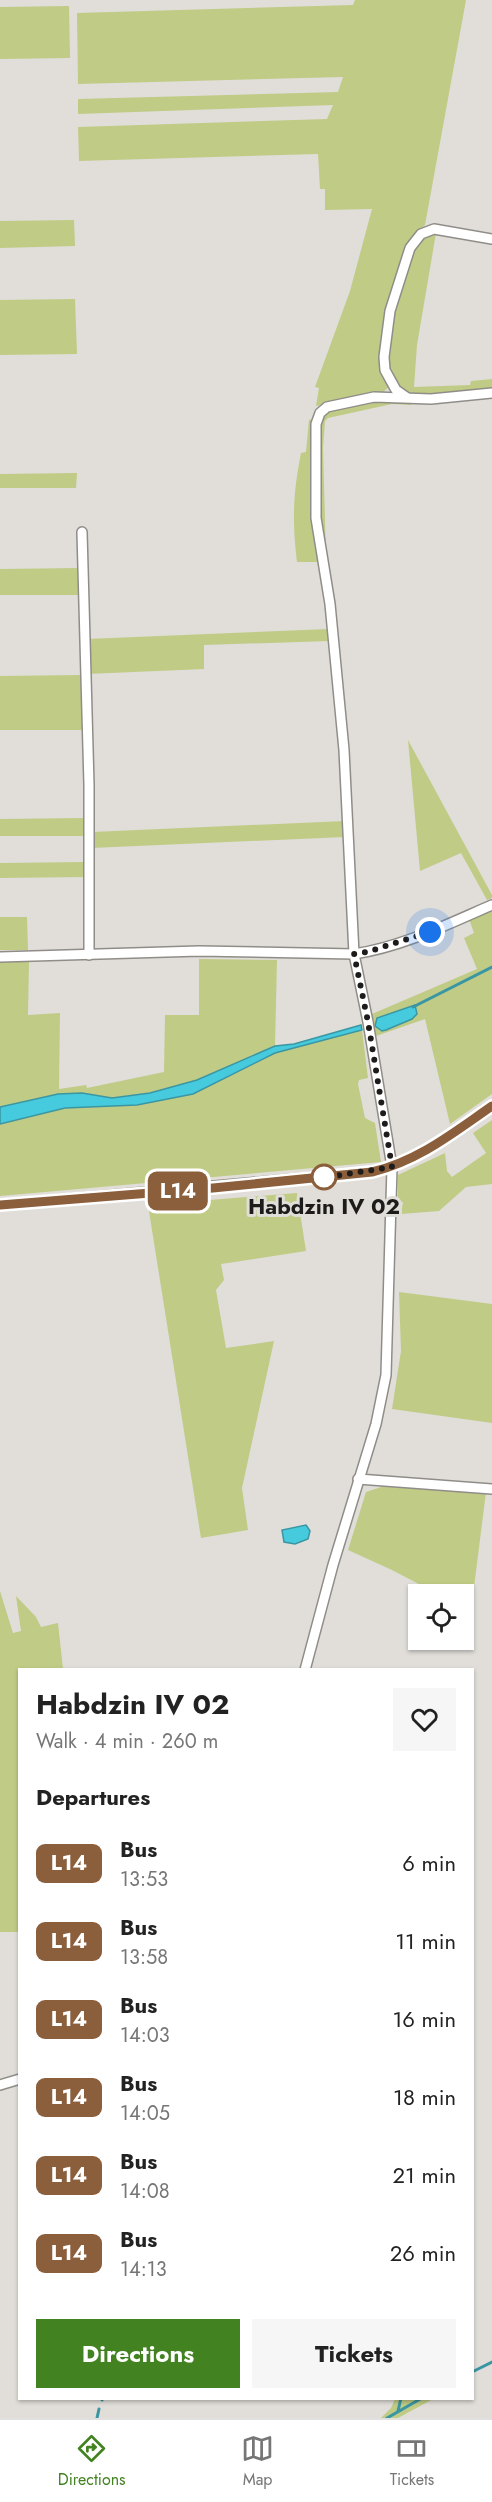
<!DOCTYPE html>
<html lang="en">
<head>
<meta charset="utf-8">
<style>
	body { margin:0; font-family:Jost,sans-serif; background:#f6f6f6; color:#222; height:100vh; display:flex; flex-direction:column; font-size:22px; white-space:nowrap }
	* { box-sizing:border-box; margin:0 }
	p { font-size:20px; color:#767676 }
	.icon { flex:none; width:33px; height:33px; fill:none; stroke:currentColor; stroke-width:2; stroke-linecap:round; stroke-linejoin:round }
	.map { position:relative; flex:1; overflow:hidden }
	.side { position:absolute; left:18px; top:1668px; width:456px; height:732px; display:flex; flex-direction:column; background:#fff; border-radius:0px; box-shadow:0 2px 4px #0004 }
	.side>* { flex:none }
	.badge { padding:0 12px; border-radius:9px; font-size:21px; line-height:39px }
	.controls { position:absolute; left:408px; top:1584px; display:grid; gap:12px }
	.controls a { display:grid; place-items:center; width:66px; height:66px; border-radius:0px; background:#fff; box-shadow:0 2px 4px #0004; font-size:30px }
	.you { position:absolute; width:30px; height:30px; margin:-15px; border:4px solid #fff; border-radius:50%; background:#1a73e8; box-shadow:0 0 0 9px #1a73e833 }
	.map>.badge { position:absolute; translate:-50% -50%; box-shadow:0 0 0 3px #fff }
	h2 { padding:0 18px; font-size:22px; line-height:54px }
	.round { display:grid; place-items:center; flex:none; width:63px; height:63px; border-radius:0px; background:#f6f6f6 }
	.overview { display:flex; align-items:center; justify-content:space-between; height:102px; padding:0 18px }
	h1 { font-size:28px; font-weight:700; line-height:45px }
	.cta { display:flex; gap:12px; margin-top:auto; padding:12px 18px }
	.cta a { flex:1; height:69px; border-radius:0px; background:#438221; color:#fff; font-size:24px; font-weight:700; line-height:69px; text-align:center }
	.cta a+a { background:#f6f6f6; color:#222 }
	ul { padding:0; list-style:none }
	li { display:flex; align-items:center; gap:18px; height:78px; padding:0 18px }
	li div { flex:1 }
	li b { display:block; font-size:22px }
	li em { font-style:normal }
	li .badge { min-width:66px; font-weight:700; text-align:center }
	.menu { display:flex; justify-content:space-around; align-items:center; height:84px; border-top:2px solid #e0e0e0; background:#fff; font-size:16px; color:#767676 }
	.menu a { display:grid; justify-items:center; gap:3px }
	.menu .on { color:#438221 }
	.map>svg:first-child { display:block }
	.green { fill:#c0cb85 }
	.water { fill:#46cbde; stroke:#3a96a3; stroke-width:1.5 }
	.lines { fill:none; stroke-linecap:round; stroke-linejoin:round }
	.stream { stroke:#3a96a3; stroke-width:3 }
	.street-casing { stroke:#908d89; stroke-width:12 }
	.street { stroke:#fff; stroke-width:9 }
	.line-casing { stroke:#fff; stroke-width:14 }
	.line { stroke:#8b5e3c; stroke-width:9 }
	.walk { stroke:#1d1c1a; stroke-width:6; stroke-dasharray:0 10.8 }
	.stop-dot { fill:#fff; stroke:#8b5e3c; stroke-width:3 }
	.labels { text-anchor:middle; stroke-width:6; stroke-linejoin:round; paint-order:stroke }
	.stop-label { font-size:22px; font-weight:bold; fill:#1d1c1a; stroke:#e1ded9 }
</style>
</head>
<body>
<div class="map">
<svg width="492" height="2418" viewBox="0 0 492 2418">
	<rect width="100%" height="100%" fill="#e1ded9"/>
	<g class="green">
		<path d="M355,0H466L425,225L416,233C403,268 374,329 381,365C382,373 387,381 389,387L381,394L316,406L319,388L315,387L350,291L372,209L325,210V189H320L318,154L79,161L78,127L327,119L333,105L78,114V99L338,92L343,77L78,84L77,13L353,5Z"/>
		<polygon points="69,6 70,58 0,59 0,7"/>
		<polygon points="74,220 75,246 0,248 0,221"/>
		<polygon points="436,233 417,345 414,387 470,385 471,381 492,379 492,389 420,396 398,388 389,368 387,332 413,246 420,238"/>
		<polygon points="75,299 77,354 0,355 0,300"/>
		<polygon points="370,401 409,402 412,405 392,404 328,418 325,421 323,448 326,558 319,531 319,420 324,412"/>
		<path d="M313,419L320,562H297C292,520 293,494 301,453L306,452L309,420Z"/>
		<polygon points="77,473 76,488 0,488 0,474"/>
		<polygon points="80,568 81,595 0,595 0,569"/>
		<polygon points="329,629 330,641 204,645 204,669 87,674 87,639"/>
		<polygon points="82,675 83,730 0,730 0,676"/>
		<polygon points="408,740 492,895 492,898 487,900 461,853 420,871"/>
		<polygon points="86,818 86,836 0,836 0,819"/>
		<polygon points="345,821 345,837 91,848 92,832"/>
		<polygon points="85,862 86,877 0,878 0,863"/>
		<polygon points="492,909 492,1094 450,1124 425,1019 376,1036 372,1014 477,969 464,938 474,933 469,919"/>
		<polygon points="0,917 27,917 28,950 0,950"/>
		<polygon points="199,959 277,960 275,1046 197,1080 150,1093 112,1098 82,1093 58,1094 0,1107 0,962 29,962 28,1015 60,1013 59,1089 86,1085 87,1088 164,1072 165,1015 199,1015"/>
		<polygon points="362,1030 368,1078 359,1080 358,1084 365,1118 375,1123 381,1162 0,1196 0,1124 65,1108 137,1105 193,1094 275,1053"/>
		<polygon points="492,1120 492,1184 466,1187 439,1211 401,1214 403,1202 398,1202 398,1175 445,1153 447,1171 452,1177 486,1153 473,1133"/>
		<polygon points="297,1193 306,1251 221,1264 224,1280 216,1290 226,1348 274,1341 242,1488 248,1530 201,1538 148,1205"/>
		<polygon points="399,1292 492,1304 492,1423 392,1409 401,1351"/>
		<polygon points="387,1485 486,1492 471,1611 464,1608 464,1594 438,1594 392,1570 348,1550 366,1492"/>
		<polygon points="0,1591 13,1633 21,1631 16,1596 36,1617 41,1627 58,1623 63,1669 20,1670 19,1932 0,1932"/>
		<polygon points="395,2399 395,2398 433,2399 398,2418 381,2418 391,2408"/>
	</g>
	<g class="water">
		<polygon points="415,1005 417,1014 412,1019 386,1030 382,1031 375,1026 377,1018"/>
		<polygon points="361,1025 362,1030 275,1053 193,1094 137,1105 65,1108 0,1124 0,1107 58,1094 82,1093 112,1098 150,1093 197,1080 275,1046 294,1044"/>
		<polygon points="306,1525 310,1531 308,1539 295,1544 284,1542 282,1530"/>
	</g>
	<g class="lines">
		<g class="stream">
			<polyline points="413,1007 492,967"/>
			<polyline points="472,2372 492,2362"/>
			<polyline points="102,2400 103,2398"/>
			<polyline points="398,2411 401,2398"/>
			<polyline points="97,2418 99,2409"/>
			<polyline points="387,2418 422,2398"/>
		</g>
		<defs>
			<g id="street">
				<polyline points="406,397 396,390 391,381 385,370 384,357 390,311 410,248 421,234 434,229 492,239"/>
				<polyline points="82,532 89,785 89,955"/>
				<path d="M0,957L199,951L354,954C402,947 448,924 492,905"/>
				<path d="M0,1205L372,1172C418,1161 454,1133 492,1107"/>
				<polyline points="358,1479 492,1489"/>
				<polyline points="305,1670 333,1565 376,1424 386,1375 392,1167 368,1022 354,954 344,750 330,604 316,518 316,424 320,413 327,407 374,397 431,399 492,393"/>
				<polyline points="0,2085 20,2079"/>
			</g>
		</defs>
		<use href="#street" class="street-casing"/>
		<use href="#street" class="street"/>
	</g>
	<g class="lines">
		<defs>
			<path id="line" d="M0,1205L213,1188L372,1172C418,1161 453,1133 492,1106"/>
		</defs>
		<use href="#line" class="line-casing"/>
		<use href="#line" class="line"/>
		<polyline class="walk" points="324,1177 321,1178 392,1167 368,1022 354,954 367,952 430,932"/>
	</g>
	<circle class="stop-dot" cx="324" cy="1177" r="12"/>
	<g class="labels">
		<g class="stop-label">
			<text x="324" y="1214">Habdzin IV 02</text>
		</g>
	</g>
</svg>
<div class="controls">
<a><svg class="icon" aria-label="locate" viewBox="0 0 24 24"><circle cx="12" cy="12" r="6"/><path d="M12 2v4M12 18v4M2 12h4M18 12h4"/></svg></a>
</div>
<div class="you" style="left:430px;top:932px"></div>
<b class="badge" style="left:178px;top:1191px;background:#8b5e3c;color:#fff">L14</b>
<section class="side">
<div class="overview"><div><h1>Habdzin IV 02</h1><p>Walk · 4 min · 260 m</p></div><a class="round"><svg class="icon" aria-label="heart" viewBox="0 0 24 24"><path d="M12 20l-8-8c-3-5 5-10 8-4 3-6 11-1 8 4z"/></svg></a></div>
<h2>Departures</h2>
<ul>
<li><span class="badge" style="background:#8b5e3c;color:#fff">L14</span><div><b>Bus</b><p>13:53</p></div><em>6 min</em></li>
<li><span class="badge" style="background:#8b5e3c;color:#fff">L14</span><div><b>Bus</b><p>13:58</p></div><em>11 min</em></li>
<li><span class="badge" style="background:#8b5e3c;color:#fff">L14</span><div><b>Bus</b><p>14:03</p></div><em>16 min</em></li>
<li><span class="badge" style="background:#8b5e3c;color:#fff">L14</span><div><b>Bus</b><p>14:05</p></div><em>18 min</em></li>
<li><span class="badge" style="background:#8b5e3c;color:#fff">L14</span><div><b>Bus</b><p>14:08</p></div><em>21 min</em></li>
<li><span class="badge" style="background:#8b5e3c;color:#fff">L14</span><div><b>Bus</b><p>14:13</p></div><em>26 min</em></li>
</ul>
<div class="cta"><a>Directions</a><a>Tickets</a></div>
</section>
</div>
<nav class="menu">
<a class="on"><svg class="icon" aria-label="directions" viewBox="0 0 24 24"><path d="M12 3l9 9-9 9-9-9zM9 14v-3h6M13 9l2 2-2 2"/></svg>Directions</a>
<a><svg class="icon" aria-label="map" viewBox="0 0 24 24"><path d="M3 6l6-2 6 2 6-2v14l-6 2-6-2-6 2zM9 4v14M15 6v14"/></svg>Map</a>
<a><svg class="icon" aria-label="tickets" viewBox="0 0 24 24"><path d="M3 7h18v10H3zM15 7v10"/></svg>Tickets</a>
</nav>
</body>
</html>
